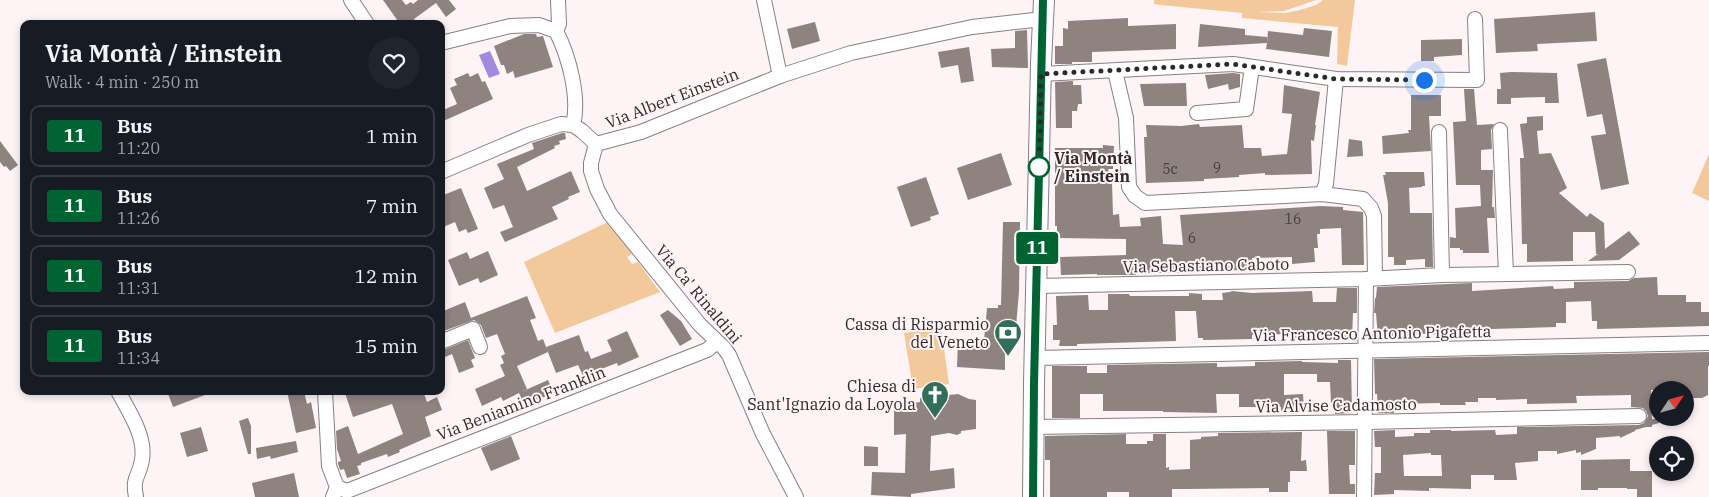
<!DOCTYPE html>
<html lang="en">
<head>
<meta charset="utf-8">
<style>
	body { margin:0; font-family:"IBM Plex Serif",serif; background:#20242c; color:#f1f3f6; height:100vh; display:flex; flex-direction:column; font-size:19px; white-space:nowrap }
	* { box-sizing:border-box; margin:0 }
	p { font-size:16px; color:#9ea1a6 }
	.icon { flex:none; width:28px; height:28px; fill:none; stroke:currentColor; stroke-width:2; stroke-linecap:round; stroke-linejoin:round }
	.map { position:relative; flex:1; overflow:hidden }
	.details { position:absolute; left:20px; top:20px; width:425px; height:375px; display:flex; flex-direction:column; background:#171b24; border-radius:10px; box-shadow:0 2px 8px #0003 }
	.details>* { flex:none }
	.badge { padding:0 10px; border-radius:4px; font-size:18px; line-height:32px }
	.needle { width:32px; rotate:54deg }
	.fabs { position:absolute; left:1649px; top:381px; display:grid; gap:10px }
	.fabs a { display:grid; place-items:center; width:45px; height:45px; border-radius:50%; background:#171b24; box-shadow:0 2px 8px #0003; font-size:25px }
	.you { position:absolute; width:25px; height:25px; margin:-12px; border:4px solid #fff; border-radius:50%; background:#1a73e8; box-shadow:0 0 0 8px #1a73e833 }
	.map>.badge { position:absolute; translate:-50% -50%; box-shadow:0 0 0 2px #fff }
	.round { display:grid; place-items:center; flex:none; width:52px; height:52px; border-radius:26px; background:#20242c }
	.overview { display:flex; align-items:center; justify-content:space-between; height:85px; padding:0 25px }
	h1 { font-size:24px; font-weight:800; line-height:38px }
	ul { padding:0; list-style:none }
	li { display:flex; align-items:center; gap:15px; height:62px; margin:0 10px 8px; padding:0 15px; border:2px solid #363941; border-radius:10px }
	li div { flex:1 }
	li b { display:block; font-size:19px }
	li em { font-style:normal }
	li .badge { min-width:55px; font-weight:700; text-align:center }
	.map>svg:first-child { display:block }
	.green { fill:#f3c99b }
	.water { fill:#a08be1 }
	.building { fill:#8f8380; fill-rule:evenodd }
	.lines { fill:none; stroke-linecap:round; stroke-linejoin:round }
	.minor-casing { stroke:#8a7e81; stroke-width:16 }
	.secondary-casing { stroke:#8a7e81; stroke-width:22 }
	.minor { stroke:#fff; stroke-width:14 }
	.secondary { stroke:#fff; stroke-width:20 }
	.line-casing { stroke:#fff; stroke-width:11 }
	.line { stroke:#006332; stroke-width:8 }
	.walk { stroke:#2e292a; stroke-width:5; stroke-dasharray:0 9 }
	.stop-dot { fill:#fff; stroke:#006332; stroke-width:2.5 }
	.labels { text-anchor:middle; stroke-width:4; stroke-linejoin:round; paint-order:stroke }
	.number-label { font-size:14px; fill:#464040 }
	.street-label { font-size:16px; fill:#2e292a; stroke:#fef3f5 }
	.stop-label { font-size:16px; font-weight:bold; fill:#2e292a; stroke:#fef3f5; text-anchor:start }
	.poi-label { font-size:16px; fill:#2e292a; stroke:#fef3f5; text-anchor:end }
</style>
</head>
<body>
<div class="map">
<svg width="1709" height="497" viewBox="0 0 1709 497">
	<rect width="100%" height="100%" fill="#fef3f5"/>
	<g class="green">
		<polygon points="1154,0 1316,0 1284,11 1256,12 1285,13 1300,10 1316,5 1323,0 1355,0 1347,66 1337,64 1338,27 1242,18 1242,13 1161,5 1154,4"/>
		<polygon points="1709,154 1709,201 1692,193"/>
		<polygon points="608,222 632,254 627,257 632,264 638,262 660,292 555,333 524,262"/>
		<polygon points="941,327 949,384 913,389 904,333"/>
	</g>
	<polygon class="water" points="490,51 500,74 489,78 479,55"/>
	<g class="building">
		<polygon points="383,0 402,0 406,5 411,2 413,4 418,0 449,0 456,9 446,17 436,3 414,19 418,24 400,24"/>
		<polygon points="1595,12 1597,41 1537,44 1538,51 1496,53 1494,19"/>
		<polygon points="1128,18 1128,26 1176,24 1176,49 1092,52 1092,62 1072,62 1072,64 1055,64 1055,46 1063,46 1063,28 1068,29 1068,21"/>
		<polygon points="815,22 820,41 792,49 787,29"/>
		<polygon points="1200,24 1245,29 1245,35 1267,37 1267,42 1268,31 1303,35 1304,28 1332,31 1329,57 1266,49 1267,43 1198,47"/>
		<polygon points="1027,30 1028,68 992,67 991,49 1015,48 1015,31"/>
		<polygon points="524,34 536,34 537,37 543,36 553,67 515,78 513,71 507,74 504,65 501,65 494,46"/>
		<polygon points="1462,39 1462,55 1434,57 1434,61 1421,61 1421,40"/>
		<polygon points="969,47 974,81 961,83 958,65 941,68 938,52"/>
		<polygon points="1606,58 1629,184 1601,190 1591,136 1606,134 1602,114 1587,117 1577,64"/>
		<polygon points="1511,72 1557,73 1559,103 1545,103 1545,97 1511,98 1511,104 1497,104 1497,89 1501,89 1500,73"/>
		<polygon points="468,73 470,77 478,73 482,82 485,81 493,99 441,122 441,111 457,104 450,88 457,85 454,79"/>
		<polygon points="1233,73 1240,74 1240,87 1229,90 1228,84 1208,89 1205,75"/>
		<polygon points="1073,81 1073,85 1081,85 1082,104 1078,104 1077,111 1072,111 1072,128 1056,128 1055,82"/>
		<polygon points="1186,83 1187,106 1144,106 1140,84"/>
		<polygon points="1284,85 1320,92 1315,125 1316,125 1314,141 1311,140 1312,174 1265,175 1265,173 1239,175 1239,177 1204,179 1204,181 1146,183 1144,137 1147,137 1146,125 1181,126 1199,124 1200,127 1242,125 1244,148 1261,148 1262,156 1287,154 1292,114 1282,113"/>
		<polygon points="1464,89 1474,89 1477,125 1494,124 1491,130 1492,149 1481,150 1481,170 1493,170 1492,207 1494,207 1495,218 1487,218 1489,253 1463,253 1463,250 1460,250 1460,248 1450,248 1450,237 1456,238 1455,208 1481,206 1480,185 1456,185 1453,122 1466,121"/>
		<polygon points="1411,95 1441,95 1441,116 1429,116 1431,151 1383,154 1382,136 1409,133 1408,130 1411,130"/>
		<polygon points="1543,116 1543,130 1537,131 1539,154 1551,153 1567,188 1559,193 1587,217 1590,213 1604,223 1605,249 1629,231 1640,244 1619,260 1588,261 1598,254 1596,254 1595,232 1573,232 1573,261 1527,262 1527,244 1522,244 1520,158 1524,158 1520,124 1527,123 1527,117"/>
		<polygon points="562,133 565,133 566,139 559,141 560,144 554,146 555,148 517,167 527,191 571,171 580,192 568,197 569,199 552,207 558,219 505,242 500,232 513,227 504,205 493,209 484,188 504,179 497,164 534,149 532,143"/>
		<polygon points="1349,139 1362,141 1363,156 1347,157"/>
		<polygon points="0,141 18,165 10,171 6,166 4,167 0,162"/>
		<polygon points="1103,145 1114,146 1113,169 1108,169 1112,182 1113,215 1119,214 1120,227 1141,226 1140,218 1161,216 1163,244 1183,245 1180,215 1321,206 1343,207 1343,210 1363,212 1364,265 1342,265 1341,228 1320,229 1320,234 1317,234 1318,248 1314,248 1315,262 1292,264 1292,257 1252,258 1253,269 1240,270 1170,273 1136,273 1136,275 1097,275 1097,274 1061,275 1060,257 1126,255 1126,239 1057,238 1057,226 1055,226 1055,148 1103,148"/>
		<polygon points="1001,153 1012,185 968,200 957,168"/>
		<polygon points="1385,172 1424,172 1425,186 1422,186 1422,187 1409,188 1410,213 1432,213 1433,267 1425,267 1425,259 1406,260 1406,265 1394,265 1394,257 1388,257 1388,203 1383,175 1386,175"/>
		<polygon points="926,177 939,214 930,217 931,220 911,227 897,187"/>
		<polygon points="461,188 478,229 468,233 466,229 459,232 455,222 441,228 441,196"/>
		<polygon points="1003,222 1020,222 1019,291 1015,339 1005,338 1005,370 957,367 958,339 984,340 987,308 998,308 998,305 1001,305"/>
		<polygon points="488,251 498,275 480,283 478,278 459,286 448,260 467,252 470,259"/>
		<polygon points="1657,277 1658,295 1686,295 1686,302 1701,302 1701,312 1709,312 1709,326 1597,329 1597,321 1592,321 1591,301 1566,302 1566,323 1556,323 1556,327 1491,329 1491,332 1456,332 1456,335 1398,333 1399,337 1378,338 1376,313 1374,313 1375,298 1376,298 1377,287 1472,283 1472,291 1553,286 1554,289 1574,288 1574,282 1628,281 1634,278"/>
		<polygon points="1337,288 1357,288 1357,313 1353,313 1352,339 1338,339 1338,335 1318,334 1318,337 1290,338 1290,334 1252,335 1252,339 1203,340 1203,338 1198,338 1196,311 1175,311 1176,341 1077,344 1077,346 1059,346 1060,340 1053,340 1053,325 1057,325 1056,296 1088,295 1089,310 1108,310 1108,294 1129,294 1130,296 1189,296 1189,293 1202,294 1202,300 1223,300 1222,293 1230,292 1232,291 1252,293 1312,291 1313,302 1336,302"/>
		<polygon points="527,296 536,318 530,320 538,341 543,339 548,352 517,366 527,389 521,392 548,380 554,393 524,405 519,393 503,401 501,397 482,406 475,389 505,376 500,365 504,363 501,356 505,354 497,334 486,338 481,325 474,320 441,332 441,312 465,302 471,318"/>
		<polygon points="668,310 681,321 692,339 680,346 660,315"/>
		<polygon points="627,331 639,357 618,366 617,363 583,376 578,365 556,373 546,347 579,335 585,352 588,351 591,359 612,351 607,340"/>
		<polygon points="468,340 475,358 471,360 474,367 459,373 452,354 441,359 441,351"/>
		<path d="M1709,352V366H1708V395L1702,398H1685L1686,390H1651L1652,419H1658L1659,423L1652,425V427H1646L1635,430V431L1620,438V436L1596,438V449L1581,455V452L1576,453V450L1557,454V451H1538V461L1515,463L1517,480H1494V475H1471V489L1429,488V491L1394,490V494L1374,495L1375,473H1381V447H1375L1374,431L1395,430V437L1414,436V433H1430V430H1451V431L1495,430L1496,435L1517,434V427L1639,425L1644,423L1648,416L1646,411L1643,408L1631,407V395L1576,396L1577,403L1527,404V399L1496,400V398H1478V402H1465L1466,405H1440V403L1398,404V408H1394V413H1378L1377,394H1375L1374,359ZM1431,453V455H1441L1442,476H1404L1403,455Z"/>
		<polygon points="1338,360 1351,360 1352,413 1335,414 1335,403 1331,403 1330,382 1317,382 1317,374 1284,374 1284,395 1303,394 1304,410 1281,411 1281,407 1239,407 1239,394 1216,394 1217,413 1163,412 1163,411 1103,411 1103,394 1080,394 1080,418 1052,418 1052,366 1087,366 1087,373 1107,373 1107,365 1217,363 1217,367 1255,366 1255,362 1302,361 1302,362 1338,363"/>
		<polygon points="167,391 213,391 213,392 173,407"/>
		<polygon points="287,391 304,391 307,404 311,402 316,428 296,433"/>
		<polygon points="351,391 423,391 427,402 437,397 442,410 425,417 431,436 399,450 400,452 388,457 387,454 361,463 361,465 357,466 360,474 347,478 344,469 340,470 338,464 338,462 341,461 337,449 336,431 348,426 358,454 403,434 392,404 353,417 345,393"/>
		<polygon points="939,393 949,395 958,394 969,399 976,400 976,429 961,431 961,433 957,435 949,433 931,436 930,471 954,468 955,488 911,494 911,497 871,495 872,472 905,473 906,434 894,435 894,410 905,409 905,404 920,402 920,398 928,398"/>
		<polygon points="248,418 251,426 251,454 248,454 239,421"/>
		<polygon points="201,427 208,451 187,457 180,433"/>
		<polygon points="1327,431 1355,431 1355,465 1349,465 1350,484 1355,484 1355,494 1329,494"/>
		<polygon points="1302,432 1301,461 1306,460 1307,471 1290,471 1290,482 1288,482 1288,492 1269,492 1269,488 1188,489 1172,489 1172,497 1129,497 1129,492 1107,492 1107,497 1050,497 1050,460 1045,460 1045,436 1126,434 1126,444 1147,444 1147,441 1153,441 1153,434 1166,434 1166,468 1169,467 1169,470 1190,469 1190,440 1201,439 1201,437 1218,436 1218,433"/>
		<polygon points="511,436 520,459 491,471 481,448"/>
		<polygon points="296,441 298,452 271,459 270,456 257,459 256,448"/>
		<polygon points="864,446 878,447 878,466 864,466"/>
		<polygon points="1630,459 1630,471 1652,471 1652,497 1637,497 1637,489 1627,489 1627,488 1598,488 1598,490 1581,490 1581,460"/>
		<polygon points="294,473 299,497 255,497 252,483"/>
	</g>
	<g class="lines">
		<defs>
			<g id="minor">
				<polyline points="351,0 367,24"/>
				<polyline points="764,0 780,76"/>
				<polyline points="556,31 559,24 558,0"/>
				<path d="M441,43L510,26L539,25L556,31C569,56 580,98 573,125"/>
				<polyline points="1115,71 1126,118 1129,187 1135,196 1145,203 1322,194 1363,199 1371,208 1374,216 1375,278"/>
				<polyline points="1041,74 1233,64 1336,79 1477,80 1475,19"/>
				<polyline points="1197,113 1246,109 1252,67"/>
				<polyline points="1500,130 1506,274"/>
				<polyline points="1439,132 1442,275"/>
				<polyline points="596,144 641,132 780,76 851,53 972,27 1043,19"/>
				<polyline points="596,144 591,163 591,171 597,189 610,214 700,325 724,348 729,355 763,434 796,497"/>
				<polyline points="441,172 528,135 561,124 573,125 582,131 596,144"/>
				<polyline points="1322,194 1326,184 1336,79"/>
				<polyline points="1037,286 1366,279 1442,275 1628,272"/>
				<polyline points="441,342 473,329 480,347"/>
				<polyline points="1035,358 1709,343"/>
				<path d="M118,391C129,412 146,436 142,460C139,478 132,476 136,497"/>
				<polyline points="325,391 329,466 337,487 333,497"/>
				<polyline points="1033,427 1365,422 1639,416"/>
				<polyline points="337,487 347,491 707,350 717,342"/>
				<polyline points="1364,497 1366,279"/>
			</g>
			<polyline id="secondary" points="1033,497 1034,384 1041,63 1044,0"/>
		</defs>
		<use href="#minor" class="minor-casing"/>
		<use href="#secondary" class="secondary-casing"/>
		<use href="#minor" class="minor"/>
		<use href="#secondary" class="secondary"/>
	</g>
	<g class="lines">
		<defs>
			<polyline id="line" points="1033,497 1034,384 1043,0"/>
		</defs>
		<use href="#line" class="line-casing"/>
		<use href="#line" class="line"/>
		<polyline class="walk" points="1039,167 1041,74 1233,64 1336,79 1424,80"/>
	</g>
	<defs>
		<symbol id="bank-pin" viewBox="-11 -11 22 30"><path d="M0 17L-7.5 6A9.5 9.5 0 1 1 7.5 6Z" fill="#326f5b" stroke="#fef3f5"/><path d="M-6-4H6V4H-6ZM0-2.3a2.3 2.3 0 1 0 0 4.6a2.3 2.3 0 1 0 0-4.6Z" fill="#fff"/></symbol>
		<symbol id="church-pin" viewBox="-11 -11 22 30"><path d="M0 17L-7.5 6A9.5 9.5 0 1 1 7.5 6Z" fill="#326f5b" stroke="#fef3f5"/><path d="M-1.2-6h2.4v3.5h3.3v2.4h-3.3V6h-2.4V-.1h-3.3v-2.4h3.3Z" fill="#fff"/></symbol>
	</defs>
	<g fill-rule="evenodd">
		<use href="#bank-pin" x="992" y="317" width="32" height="43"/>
		<use href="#church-pin" x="919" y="379" width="32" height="43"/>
	</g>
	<circle class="stop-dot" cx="1039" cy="167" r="10"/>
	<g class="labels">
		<g class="number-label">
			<text x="1217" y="173">9</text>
			<text x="1170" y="174">5c</text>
			<text x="1293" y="224">16</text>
			<text x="1192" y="243">6</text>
		</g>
		<g class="street-label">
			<text transform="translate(672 98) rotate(-21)" y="6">Via Albert Einstein</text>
			<text transform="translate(1206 265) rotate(-1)" y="6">Via Sebastiano Caboto</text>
			<text transform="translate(699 294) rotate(50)" y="6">Via Ca' Rinaldini</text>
			<text transform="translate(1372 333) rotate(-1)" y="6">Via Francesco Antonio Pigafetta</text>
			<text transform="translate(521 403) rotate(-21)" y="6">Via Beniamino Franklin</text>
			<text transform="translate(1336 405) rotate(-1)" y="6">Via Alvise Cadamosto</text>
		</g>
		<g class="stop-label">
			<text x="1054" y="164">Via Montà<tspan x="1054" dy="18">/ Einstein</tspan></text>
		</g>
		<g class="poi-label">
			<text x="989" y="330">Cassa di Risparmio<tspan x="989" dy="18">del Veneto</tspan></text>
			<text x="916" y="392">Chiesa di<tspan x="916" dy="18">Sant'Ignazio da Loyola</tspan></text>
		</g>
	</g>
</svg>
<div class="fabs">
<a><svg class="needle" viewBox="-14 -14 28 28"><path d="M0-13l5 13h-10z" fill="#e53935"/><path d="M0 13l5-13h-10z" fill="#9ea1a6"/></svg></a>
<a><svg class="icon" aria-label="locate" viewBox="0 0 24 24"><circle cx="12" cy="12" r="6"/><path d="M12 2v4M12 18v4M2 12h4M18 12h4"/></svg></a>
</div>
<div class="you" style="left:1424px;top:80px"></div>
<b class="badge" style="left:1037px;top:248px;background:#006332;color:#fff">11</b>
<section class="details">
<div class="overview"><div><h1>Via Montà / Einstein</h1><p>Walk · 4 min · 250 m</p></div><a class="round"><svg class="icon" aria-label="heart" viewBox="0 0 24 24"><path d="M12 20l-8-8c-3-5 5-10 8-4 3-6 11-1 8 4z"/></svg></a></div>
<ul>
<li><span class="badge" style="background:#006332;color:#fff">11</span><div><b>Bus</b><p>11:20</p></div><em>1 min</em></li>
<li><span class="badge" style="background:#006332;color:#fff">11</span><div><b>Bus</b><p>11:26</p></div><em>7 min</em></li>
<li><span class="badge" style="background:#006332;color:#fff">11</span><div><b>Bus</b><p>11:31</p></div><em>12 min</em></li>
<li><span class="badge" style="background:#006332;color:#fff">11</span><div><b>Bus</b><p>11:34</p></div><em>15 min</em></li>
</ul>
</section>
</div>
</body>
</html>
